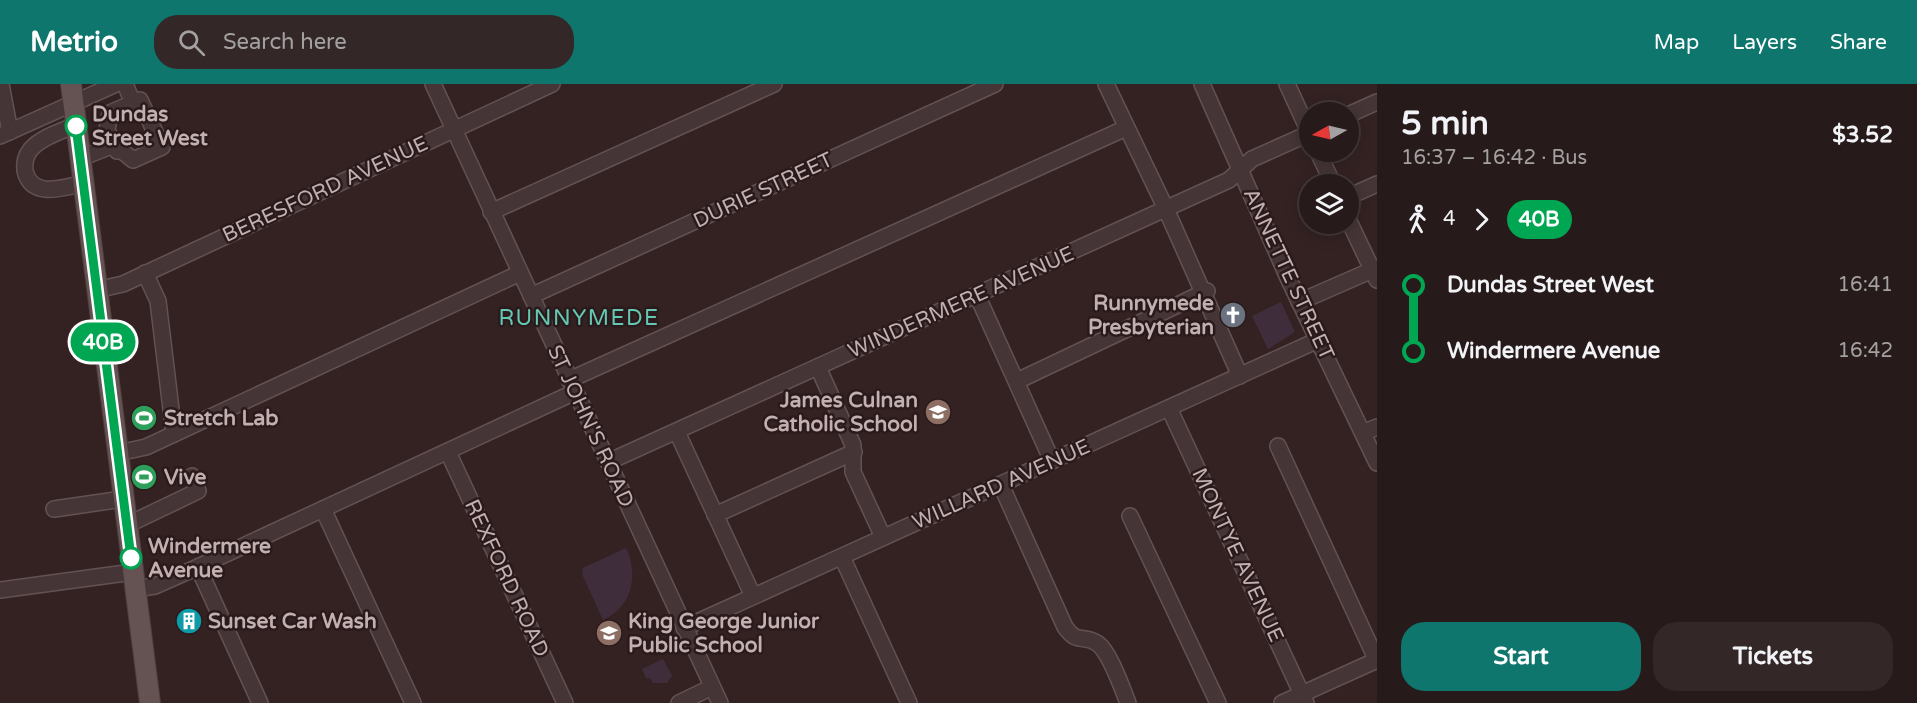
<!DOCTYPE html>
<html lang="en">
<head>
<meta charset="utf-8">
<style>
	body { margin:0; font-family:"Varela Round",sans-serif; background:#332727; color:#f1f3f6; height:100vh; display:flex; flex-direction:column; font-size:22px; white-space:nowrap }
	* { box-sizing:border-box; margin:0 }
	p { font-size:20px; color:#a4a1a2 }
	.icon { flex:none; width:33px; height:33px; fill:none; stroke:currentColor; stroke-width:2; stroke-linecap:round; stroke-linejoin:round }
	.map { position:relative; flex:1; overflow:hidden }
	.drawer { display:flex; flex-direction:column; background:#271a1a; width:540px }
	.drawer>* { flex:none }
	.badge { padding:0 12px; border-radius:20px; font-size:21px; line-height:39px }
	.needle { width:39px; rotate:262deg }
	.buttons { position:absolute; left:1299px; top:18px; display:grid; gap:12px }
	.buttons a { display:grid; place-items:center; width:60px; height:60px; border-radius:50%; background:#271a1a; box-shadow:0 3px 15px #0003,0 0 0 2px #433839; font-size:30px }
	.map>.badge { position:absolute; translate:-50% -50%; box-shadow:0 0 0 3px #fff }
	.legs { display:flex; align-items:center; gap:9px; height:66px; padding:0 24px; font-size:20px }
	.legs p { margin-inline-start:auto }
	.headline { display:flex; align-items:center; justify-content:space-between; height:102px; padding:0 24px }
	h1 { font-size:33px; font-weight:700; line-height:45px }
	.primary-button { display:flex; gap:12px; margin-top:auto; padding:12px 24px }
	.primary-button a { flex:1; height:69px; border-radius:24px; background:#0f766e; color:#fff; font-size:24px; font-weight:700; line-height:69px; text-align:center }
	.primary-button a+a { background:#332727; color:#f1f3f6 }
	ul { padding:0 24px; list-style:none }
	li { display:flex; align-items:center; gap:21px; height:66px; font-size:22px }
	li i { display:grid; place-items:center; width:9px; height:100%; margin:0 8px; background:currentColor }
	li i::after { content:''; width:15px; height:15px; margin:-8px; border:4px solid; border-radius:50%; background:#271a1a }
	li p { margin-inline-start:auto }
	li:first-child i { background:linear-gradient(#0000 50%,currentColor 0) }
	li:last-child i { background:linear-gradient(currentColor 50%,#0000 0) }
	header { display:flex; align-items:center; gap:36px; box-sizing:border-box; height:84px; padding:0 30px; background:#0f766e; color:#fff }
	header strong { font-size:28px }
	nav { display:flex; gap:33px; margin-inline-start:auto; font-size:21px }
	.search { width:420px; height:54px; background:#332727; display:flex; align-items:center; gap:15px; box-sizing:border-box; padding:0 21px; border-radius:24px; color:#a4a1a2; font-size:22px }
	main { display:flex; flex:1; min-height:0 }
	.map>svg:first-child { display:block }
	.green { fill:#402d3b }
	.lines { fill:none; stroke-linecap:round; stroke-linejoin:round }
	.minor-casing { stroke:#635253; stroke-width:18 }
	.major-casing { stroke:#4f3e3f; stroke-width:22 }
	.minor { stroke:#453536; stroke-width:15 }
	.major { stroke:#655354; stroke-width:20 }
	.line-1-casing { stroke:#fff; stroke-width:14 }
	.line-1 { stroke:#00a651; stroke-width:9 }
	.stop-1-dot { fill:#fff; stroke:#00a651; stroke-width:3 }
	.labels { text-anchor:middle; stroke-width:5; stroke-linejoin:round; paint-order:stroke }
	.stop-label { font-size:21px; font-weight:bold; fill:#c2afb0; stroke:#2a1a1b; text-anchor:start }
	.street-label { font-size:21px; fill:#c2afb0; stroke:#2a1a1b }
	.poi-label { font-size:21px; font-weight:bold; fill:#c2afb0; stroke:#2a1a1b; text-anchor:start }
	.neighbourhood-label { font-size:22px; letter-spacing:1.5px; fill:#64c8b3; stroke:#2a1a1b }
</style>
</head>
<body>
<header>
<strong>Metrio</strong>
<div class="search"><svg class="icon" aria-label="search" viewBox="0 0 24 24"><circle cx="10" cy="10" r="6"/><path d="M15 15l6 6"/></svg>Search here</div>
<nav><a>Map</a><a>Layers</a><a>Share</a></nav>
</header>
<main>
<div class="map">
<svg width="1377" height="619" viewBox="0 0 1377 619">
	<rect width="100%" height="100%" fill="#342223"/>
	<g class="green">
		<polygon points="1281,218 1295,248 1268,265 1252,232"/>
		<path d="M626,464C639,491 632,523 603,536L582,490L583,484Z"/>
		<polygon points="663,575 672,592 667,599 653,599 651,595 646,594 642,585"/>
	</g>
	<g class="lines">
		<defs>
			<g id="minor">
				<polyline points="1,0 10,48"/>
				<polyline points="433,0 720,619"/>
				<polyline points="1106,0 1166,125 1240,292"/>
				<polyline points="1202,0 1289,196 1377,379"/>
				<polyline points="1287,0 1310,50"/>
				<polyline points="1348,31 1377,18"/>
				<path d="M76,41C62,47 42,53 31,65C26,71 24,79 25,87C32,116 65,103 85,99"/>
				<polyline points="0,52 116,0"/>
				<polyline points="114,61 117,67 122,67 133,76 162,63 140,16 133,19"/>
				<polyline points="1318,68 1333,100"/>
				<polyline points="81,74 114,61 107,46 110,29 133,19 125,0"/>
				<polyline points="1348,113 1377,100"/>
				<polyline points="491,128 774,0"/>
				<polyline points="1348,135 1377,196"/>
				<polyline points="145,189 158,217 174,350"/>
				<polyline points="96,206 123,200 552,0"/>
				<polyline points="977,211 1052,377"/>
				<polyline points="531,212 995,0"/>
				<polyline points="1299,218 1377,184"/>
				<polyline points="818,283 853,361 853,388 883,453"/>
				<polyline points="569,296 1126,44"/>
				<polyline points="1017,297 1207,207"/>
				<polyline points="1169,324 1306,619"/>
				<polyline points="677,348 753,512"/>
				<polyline points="1363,349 1377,343"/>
				<polyline points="1278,362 1377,577"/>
				<polyline points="448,368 565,619"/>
				<polyline points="118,369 146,363 520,189"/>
				<polyline points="608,378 1229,96 1252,75 1310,49"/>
				<path d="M1001,401L1065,543C1078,561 1082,550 1097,559C1110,568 1122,604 1128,619"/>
				<polyline points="54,425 123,415"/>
				<polyline points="323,425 413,619"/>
				<polyline points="715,431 854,368"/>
				<polyline points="1130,432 1218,619"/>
				<polyline points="127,441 198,407 192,392"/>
				<polyline points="842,473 909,619"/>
				<polyline points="198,483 260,619"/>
				<polyline points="135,505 155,502 198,483 575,308"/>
				<polyline points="0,506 133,488"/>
				<polyline points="684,544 1318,256"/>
				<polyline points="679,619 712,603"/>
				<polyline points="1282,619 1377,576"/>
			</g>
			<polyline id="major" points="71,0 150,619"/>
		</defs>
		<use href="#minor" class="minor-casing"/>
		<use href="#major" class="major-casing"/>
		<use href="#minor" class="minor"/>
		<use href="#major" class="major"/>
	</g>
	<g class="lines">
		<defs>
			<polyline id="line-1" points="76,42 131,474"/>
		</defs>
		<use href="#line-1" class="line-1-casing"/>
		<use href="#line-1" class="line-1"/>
	</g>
	<defs>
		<symbol id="church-disc" viewBox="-11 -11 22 22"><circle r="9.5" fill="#6b7280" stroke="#2a1a1b"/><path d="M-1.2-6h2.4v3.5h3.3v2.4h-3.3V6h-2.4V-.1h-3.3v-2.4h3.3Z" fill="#fff"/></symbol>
		<symbol id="school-disc" viewBox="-11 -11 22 22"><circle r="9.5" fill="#8d6e63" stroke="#2a1a1b"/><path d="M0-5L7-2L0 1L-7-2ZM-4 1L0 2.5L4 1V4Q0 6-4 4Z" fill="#fff"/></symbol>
		<symbol id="stadium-disc" viewBox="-11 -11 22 22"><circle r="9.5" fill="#2e9e5b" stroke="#2a1a1b"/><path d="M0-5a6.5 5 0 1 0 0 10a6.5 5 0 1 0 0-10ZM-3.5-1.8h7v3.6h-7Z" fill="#fff"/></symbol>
		<symbol id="building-disc" viewBox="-11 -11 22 22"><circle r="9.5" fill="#0f9aa8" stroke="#2a1a1b"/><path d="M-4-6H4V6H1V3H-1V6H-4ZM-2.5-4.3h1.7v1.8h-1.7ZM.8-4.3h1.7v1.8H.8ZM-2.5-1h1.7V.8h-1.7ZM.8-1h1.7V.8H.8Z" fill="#fff"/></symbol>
	</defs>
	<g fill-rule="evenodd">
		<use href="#church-disc" x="1218" y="216" width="30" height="30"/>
		<use href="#school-disc" x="923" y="313" width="30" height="30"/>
		<use href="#stadium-disc" x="129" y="319" width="30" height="30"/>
		<use href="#stadium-disc" x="129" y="378" width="30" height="30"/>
		<use href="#building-disc" x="174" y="522" width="30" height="30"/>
		<use href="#school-disc" x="594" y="534" width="30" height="30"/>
	</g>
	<g class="stop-1-dot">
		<circle cx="76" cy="42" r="10"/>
		<circle cx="131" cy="474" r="10"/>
	</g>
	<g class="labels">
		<g class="stop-label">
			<text x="92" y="37">Dundas<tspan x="92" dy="24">Street West</tspan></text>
			<text x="148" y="469">Windermere<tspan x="148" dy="24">Avenue</tspan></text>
		</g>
		<g class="street-label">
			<text transform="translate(325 105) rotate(-25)" y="7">BERESFORD AVENUE</text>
			<text transform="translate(763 106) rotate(-25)" y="7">DURIE STREET</text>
			<text transform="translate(1289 190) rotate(65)" y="7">ANNETTE STREET</text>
			<text transform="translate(961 218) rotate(-24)" y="7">WINDERMERE AVENUE</text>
			<text transform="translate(591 342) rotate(65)" y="7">ST JOHN'S ROAD</text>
			<text transform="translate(1001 400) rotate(-24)" y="7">WILLARD AVENUE</text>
			<text transform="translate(1238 471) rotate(65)" y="7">MONTYE AVENUE</text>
			<text transform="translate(507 494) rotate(65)" y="7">REXFORD ROAD</text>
		</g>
		<g class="poi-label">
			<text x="1214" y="226" text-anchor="end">Runnymede<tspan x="1214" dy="24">Presbyterian</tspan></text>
			<text x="918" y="323" text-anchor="end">James Culnan<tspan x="918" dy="24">Catholic School</tspan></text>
			<text x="164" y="341">Stretch Lab</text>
			<text x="164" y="400">Vive</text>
			<text x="208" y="544">Sunset Car Wash</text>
			<text x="628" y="544">King George Junior<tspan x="628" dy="24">Public School</tspan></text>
		</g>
		<g class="neighbourhood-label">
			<text x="579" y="241">RUNNYMEDE</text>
		</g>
	</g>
</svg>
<div class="buttons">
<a><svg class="needle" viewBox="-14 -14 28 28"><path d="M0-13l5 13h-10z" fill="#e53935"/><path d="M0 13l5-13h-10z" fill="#a4a1a2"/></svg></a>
<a><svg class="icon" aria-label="layers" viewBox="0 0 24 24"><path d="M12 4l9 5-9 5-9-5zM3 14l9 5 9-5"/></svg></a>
</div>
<b class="badge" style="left:103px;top:258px;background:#00a651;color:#fff">40B</b>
</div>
<section class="drawer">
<div class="headline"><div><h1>5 min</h1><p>16:37 – 16:42 · Bus</p></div><b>$3.52</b></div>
<div class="legs"><svg class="icon" aria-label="walk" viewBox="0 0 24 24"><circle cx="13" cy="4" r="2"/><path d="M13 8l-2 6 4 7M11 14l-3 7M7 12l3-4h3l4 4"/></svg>4<svg class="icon" aria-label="forward" viewBox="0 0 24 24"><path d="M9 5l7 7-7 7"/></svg><b class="badge" style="background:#00a651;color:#fff">40B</b></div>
<ul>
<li><i style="color:#00a651"></i><b>Dundas Street West</b><p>16:41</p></li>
<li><i style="color:#00a651"></i><b>Windermere Avenue</b><p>16:42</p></li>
</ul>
<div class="primary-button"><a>Start</a><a>Tickets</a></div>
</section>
</main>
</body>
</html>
